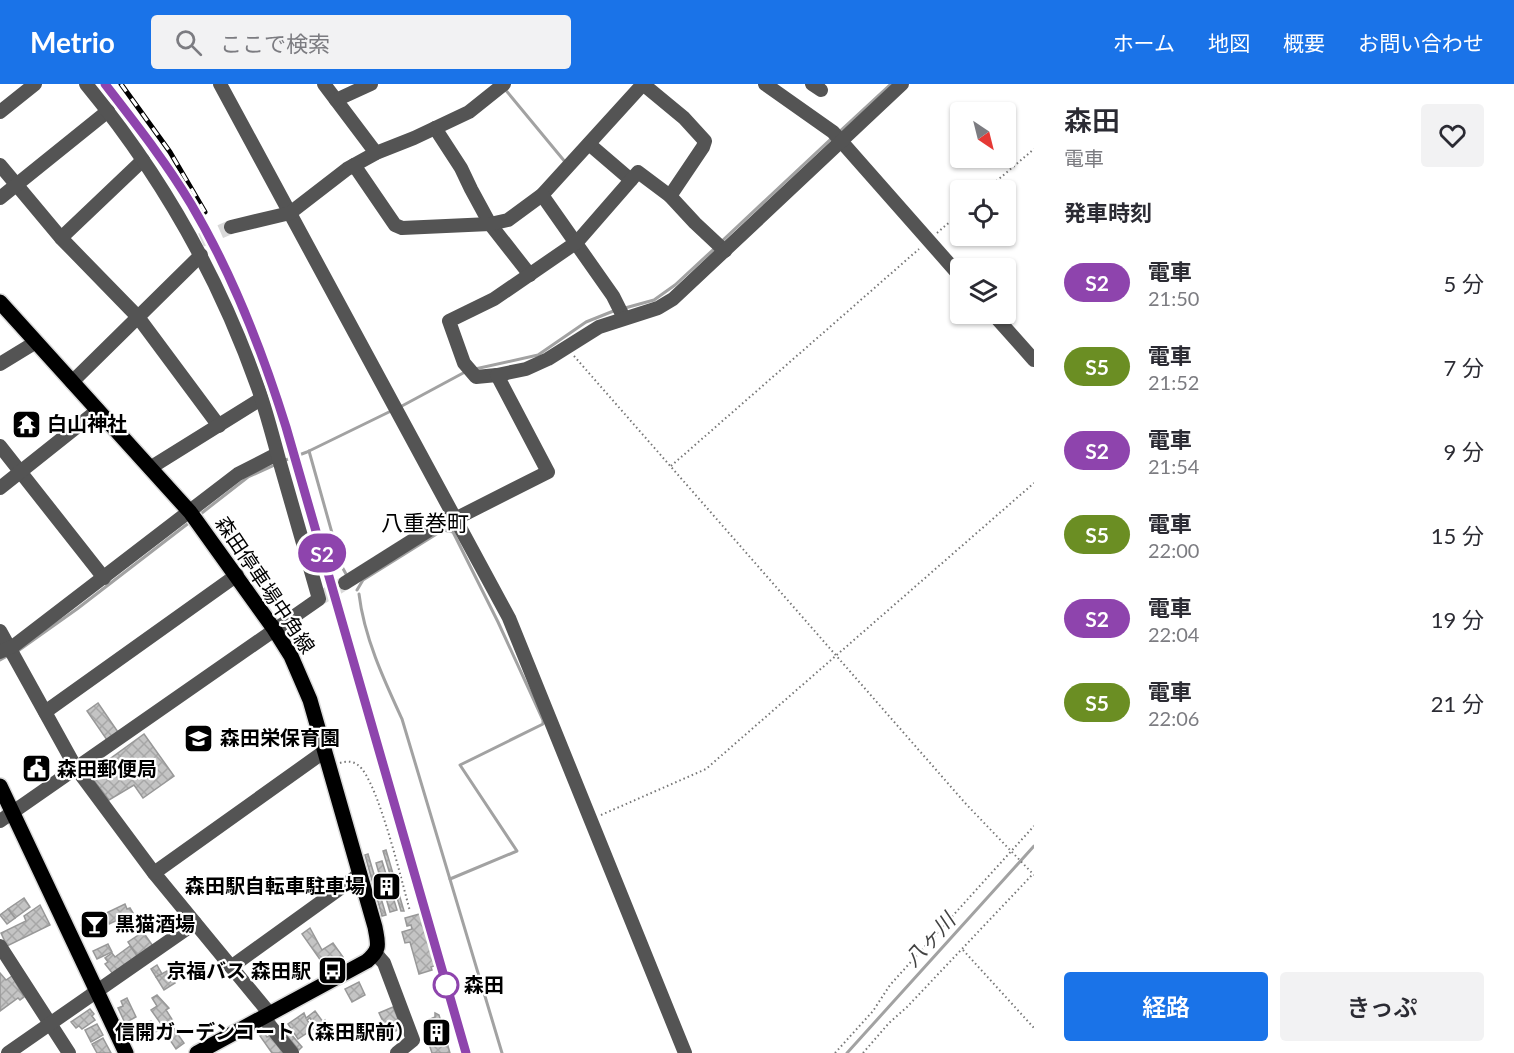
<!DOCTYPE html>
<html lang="ja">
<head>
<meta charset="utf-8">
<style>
	body { margin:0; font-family:Lato,"Noto Sans JP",sans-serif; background:#f2f2f3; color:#2b2b33; height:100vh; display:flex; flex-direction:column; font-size:22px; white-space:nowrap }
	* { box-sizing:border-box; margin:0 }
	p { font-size:20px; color:#7c7c81 }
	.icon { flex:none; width:33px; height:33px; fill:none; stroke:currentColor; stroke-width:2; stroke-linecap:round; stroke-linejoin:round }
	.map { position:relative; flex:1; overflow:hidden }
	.drawer { display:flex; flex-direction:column; background:#fff; width:480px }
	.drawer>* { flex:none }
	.badge { padding:0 12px; border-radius:20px; font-size:21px; line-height:39px }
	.needle { width:39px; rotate:145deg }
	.controls { position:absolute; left:950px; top:18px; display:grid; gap:12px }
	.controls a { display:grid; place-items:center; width:66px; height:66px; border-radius:6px; background:#fff; box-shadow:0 2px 4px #0004; font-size:30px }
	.map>.badge { position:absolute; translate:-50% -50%; box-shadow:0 0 0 3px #fff }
	h2 { padding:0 30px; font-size:22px; line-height:54px }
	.round { display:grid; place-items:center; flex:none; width:63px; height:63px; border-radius:6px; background:#f2f2f3 }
	.overview { display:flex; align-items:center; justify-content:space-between; height:102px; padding:0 30px }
	h1 { font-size:28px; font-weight:600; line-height:45px }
	.action { display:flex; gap:12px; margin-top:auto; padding:12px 30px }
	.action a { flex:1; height:69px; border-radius:6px; background:#1a73e8; color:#fff; font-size:24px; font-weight:600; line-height:69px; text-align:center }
	.action a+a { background:#f2f2f3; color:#2b2b33 }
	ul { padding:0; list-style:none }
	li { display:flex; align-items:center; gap:18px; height:84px; padding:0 30px }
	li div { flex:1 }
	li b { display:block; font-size:22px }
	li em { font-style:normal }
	li .badge { min-width:66px; font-weight:700; text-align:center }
	header { display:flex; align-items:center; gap:36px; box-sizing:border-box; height:84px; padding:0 30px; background:#1a73e8; color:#fff }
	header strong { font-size:28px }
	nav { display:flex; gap:33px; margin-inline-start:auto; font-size:21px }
	.search { width:420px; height:54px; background:#f2f2f3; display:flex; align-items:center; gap:15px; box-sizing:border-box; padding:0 21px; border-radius:6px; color:#7c7c81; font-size:22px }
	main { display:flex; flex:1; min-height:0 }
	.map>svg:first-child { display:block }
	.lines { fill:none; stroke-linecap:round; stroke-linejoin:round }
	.stream { stroke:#a2a2a2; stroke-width:3 }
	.building { fill:url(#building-cross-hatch); stroke:#989898; stroke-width:1.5 }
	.minor-tunnel { stroke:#d9d9d9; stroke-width:14; stroke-dasharray:14 7; stroke-linecap:butt }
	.major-casing { stroke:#dbdbdb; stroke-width:18 }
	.path { stroke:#767676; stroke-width:2; stroke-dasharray:1.5 3; stroke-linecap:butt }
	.minor { stroke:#545454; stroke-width:14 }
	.major { stroke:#000; stroke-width:15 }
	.rail-casing { stroke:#000; stroke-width:5 }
	.rail { stroke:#fff; stroke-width:3; stroke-dasharray:9; stroke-linecap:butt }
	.line-casing { stroke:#fff; stroke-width:14 }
	.line { stroke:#8e44ad; stroke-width:9 }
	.stop-dot { fill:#fff; stroke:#8e44ad; stroke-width:3 }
	.labels { text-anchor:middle; stroke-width:4.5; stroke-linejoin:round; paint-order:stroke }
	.poi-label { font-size:20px; font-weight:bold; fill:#000; stroke:#fff; text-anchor:start }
	.street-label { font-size:20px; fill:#000; stroke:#fff }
	.stop-label { font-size:20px; font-weight:bold; fill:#000; stroke:#fff; text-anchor:start }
	.water-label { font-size:21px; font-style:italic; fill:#434343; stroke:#fff }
	.quarter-label { font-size:22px; fill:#000; stroke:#fff }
</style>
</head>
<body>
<header>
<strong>Metrio</strong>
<div class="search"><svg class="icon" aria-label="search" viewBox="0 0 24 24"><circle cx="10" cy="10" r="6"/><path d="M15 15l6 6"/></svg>ここで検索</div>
<nav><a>ホーム</a><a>地図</a><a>概要</a><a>お問い合わせ</a></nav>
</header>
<main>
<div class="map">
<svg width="1034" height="969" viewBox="0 0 1034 969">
	<defs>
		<pattern id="building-cross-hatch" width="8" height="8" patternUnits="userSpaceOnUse" patternTransform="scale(1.5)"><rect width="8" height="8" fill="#c4c4c4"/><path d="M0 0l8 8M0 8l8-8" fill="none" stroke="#a7a7a7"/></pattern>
	</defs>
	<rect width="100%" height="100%" fill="#fff"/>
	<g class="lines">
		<g class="stream">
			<polyline points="504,4 566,79"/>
			<polyline points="838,49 891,0"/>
			<polyline points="722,157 833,53"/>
			<polyline points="625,224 654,216 675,201 715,164"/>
			<polyline points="475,285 538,271 586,238 616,226"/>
			<polyline points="400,323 465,288"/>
			<polyline points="309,367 341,481 346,490"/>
			<polyline points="283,377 307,368 391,327"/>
			<polyline points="198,432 248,393 277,380"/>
			<polyline points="357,506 363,496 443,446 453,448 498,538 543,636 543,640 460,681 517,767 450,795"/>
			<path d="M359,510C364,553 384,596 402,635L502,969"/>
			<polyline points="15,569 77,525 190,438"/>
			<polyline points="0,576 9,571"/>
			<polyline points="847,969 1034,762"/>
		</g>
	</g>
	<g class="building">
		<polygon points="98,619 118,648 107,656 87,627"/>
		<polygon points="144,650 174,692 143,714 134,701 109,716 89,690"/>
		<polygon points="386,766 404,827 401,827 383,767"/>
		<polygon points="368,770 386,831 382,832 365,771"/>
		<polygon points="382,777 397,826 390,828 376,779"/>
		<polygon points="24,814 30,823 15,834 8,825"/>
		<polygon points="125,820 127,825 130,824 133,829 109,840 104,830"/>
		<polygon points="40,821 50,841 7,862 1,849 26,837 24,832"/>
		<polygon points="8,825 15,834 7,840 0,831"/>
		<polygon points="423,829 437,881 431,883 432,886 419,890 410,858 405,859 402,848 412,845 411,841 407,842 405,834"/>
		<polygon points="102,831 107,841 85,851 81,841"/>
		<polygon points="310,844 322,866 333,859 343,873 326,884 302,850"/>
		<polygon points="143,848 153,862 138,873 128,858"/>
		<polygon points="108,860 112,868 97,875 93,867"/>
		<polygon points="130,862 138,873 113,890 105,880 108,878 105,874 112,869 115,873"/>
		<polygon points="157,881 162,890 156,893 151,885"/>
		<polygon points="167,887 175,899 164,906 156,893"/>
		<polygon points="0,889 6,896 12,892 24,913 20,916 18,914 0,927"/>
		<polygon points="359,898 365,911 352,918 345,905"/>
		<polygon points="157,911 169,924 166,926 175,940 172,942 174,945 169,948 166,943 164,944 151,926 157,922 152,914"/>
		<polygon points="127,914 136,933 125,939 118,924 123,922 121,917"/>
		<polygon points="393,923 402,944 389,950 379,929"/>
		<polygon points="90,925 94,930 92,932 95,936 82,945 79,942 76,944 71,938"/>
		<polygon points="315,927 323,938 325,936 326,938 317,944 310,934 307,936 313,945 298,955 288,940 304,929 306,934"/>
		<polygon points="435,929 439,931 450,969 432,969 429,960 432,957 426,937 435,933"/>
		<polygon points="151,937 157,947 146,953 141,942"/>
		<polygon points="97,940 103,951 91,958 85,946"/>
		<polygon points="141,942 146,953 135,958 130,948"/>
		<polygon points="284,942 302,963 299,966 281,945"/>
		<polygon points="174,945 184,959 176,965 166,950"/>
		<polygon points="264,949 267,953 270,951 283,969 272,969 260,952"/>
		<polygon points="103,954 111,969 97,969 92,960"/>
	</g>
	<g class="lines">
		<g class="minor-tunnel">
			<polyline points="201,156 231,143"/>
			<polyline points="319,515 345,499"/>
		</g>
		<defs>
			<g id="major">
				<path d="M0,218L190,428L274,545L291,572L310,616L375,843C378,860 381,865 367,877L197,969"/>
				<polyline points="0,702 126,969"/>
			</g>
		</defs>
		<use href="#major" class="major-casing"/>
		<g class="path">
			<polyline points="986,106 1034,65"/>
			<polyline points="937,149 960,129"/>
			<polyline points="574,272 966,720 1034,791"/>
			<polyline points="671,382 919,165"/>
			<path d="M340,679C346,677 353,677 358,681C378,696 402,799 410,827"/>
			<polyline points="601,731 706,685 1034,399"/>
			<polyline points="963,866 1034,944"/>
			<polyline points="835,969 873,927 890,901 1034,742"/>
			<polyline points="863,969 889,939 907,923 1032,791"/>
		</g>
		<g class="minor">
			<polyline points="220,0 509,534 685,969"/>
			<polyline points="324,0 376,69"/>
			<polyline points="643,0 684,34 705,57 703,63 670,112"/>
			<polyline points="765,0 833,48 960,192"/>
			<polyline points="812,0 821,6"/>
			<polyline points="336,16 371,0"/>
			<polyline points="0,28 35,0"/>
			<polyline points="435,44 461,84 471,105 490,140 530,191"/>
			<polyline points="589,60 631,96"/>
			<polyline points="0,81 61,154 138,233 219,342"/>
			<polyline points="354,81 395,141 402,144 490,140 508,136 542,111 643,0"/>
			<polyline points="542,111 613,212 624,234"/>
			<polyline points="0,114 108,27"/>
			<polyline points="231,143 290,129 347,85 376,69 414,54 469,28 504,0"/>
			<polyline points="61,154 143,76"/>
			<polyline points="993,230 1034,276"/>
			<polyline points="0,280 36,258"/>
			<polyline points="497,291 476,293 464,279 449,237 494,215 577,158 638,88 670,112 695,139 725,167"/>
			<polyline points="72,298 201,171"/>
			<polyline points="0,362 104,494"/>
			<polyline points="150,384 261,315"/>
			<polyline points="0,404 98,326"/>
			<polyline points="455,435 548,388 497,291 526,285 548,275 599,243 658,224 673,215 902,0"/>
			<polyline points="345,499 453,431"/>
			<polyline points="0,547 76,684 154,789 270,930"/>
			<polyline points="0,568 15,561 238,390 277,370"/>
			<polyline points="45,628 237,491"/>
			<path d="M0,737L319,515C306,470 293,424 280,379C273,354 267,329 258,304C219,193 161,91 86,0"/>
			<polyline points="154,789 325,667"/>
			<polyline points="0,862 69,969"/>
			<polyline points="376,870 384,879 413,956 397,969"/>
			<polyline points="231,883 360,790"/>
			<polyline points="263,933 292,969"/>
			<polyline points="8,969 195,839"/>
		</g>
		<use href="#major" class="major"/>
		<defs>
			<g id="rail">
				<path d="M106,0C135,39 166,78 191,120C232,189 262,266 286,343L466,969"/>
				<polyline points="121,0 170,68 205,128"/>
			</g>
		</defs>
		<use href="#rail" class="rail-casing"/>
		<use href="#rail" class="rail"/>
	</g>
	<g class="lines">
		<defs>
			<path id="line" d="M105,0C135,39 166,78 191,120C232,189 262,266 286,343L466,969"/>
		</defs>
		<use href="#line" class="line-casing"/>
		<use href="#line" class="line"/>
	</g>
	<defs>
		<symbol id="temple-square" viewBox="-11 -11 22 22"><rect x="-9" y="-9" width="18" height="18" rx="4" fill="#000" stroke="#fff"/><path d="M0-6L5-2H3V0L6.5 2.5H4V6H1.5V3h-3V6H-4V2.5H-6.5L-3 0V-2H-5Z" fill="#fff"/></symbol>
		<symbol id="school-square" viewBox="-11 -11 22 22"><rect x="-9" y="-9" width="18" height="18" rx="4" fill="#000" stroke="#fff"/><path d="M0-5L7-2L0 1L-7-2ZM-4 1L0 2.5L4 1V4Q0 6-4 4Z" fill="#fff"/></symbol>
		<symbol id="civic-square" viewBox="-11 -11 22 22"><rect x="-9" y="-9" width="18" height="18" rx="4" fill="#000" stroke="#fff"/><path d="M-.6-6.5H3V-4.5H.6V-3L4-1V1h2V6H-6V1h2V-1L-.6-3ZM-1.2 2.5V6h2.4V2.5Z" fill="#fff"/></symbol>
		<symbol id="building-square" viewBox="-11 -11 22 22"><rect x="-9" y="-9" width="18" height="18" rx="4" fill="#000" stroke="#fff"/><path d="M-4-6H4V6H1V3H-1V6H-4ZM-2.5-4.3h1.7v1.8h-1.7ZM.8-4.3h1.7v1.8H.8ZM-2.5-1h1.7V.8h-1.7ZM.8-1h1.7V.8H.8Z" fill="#fff"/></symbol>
		<symbol id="bar-square" viewBox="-11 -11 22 22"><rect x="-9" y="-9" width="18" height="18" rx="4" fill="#000" stroke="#fff"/><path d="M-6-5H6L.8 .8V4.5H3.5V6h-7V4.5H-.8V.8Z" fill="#fff"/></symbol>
		<symbol id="bus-square" viewBox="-11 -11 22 22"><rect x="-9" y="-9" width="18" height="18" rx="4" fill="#000" stroke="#fff"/><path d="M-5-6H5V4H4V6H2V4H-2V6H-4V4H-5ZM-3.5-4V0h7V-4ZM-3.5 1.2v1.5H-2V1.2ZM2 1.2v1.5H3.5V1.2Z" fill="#fff"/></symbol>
	</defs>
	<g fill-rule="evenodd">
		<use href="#temple-square" x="10" y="324" width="33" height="33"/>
		<use href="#school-square" x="182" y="638" width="33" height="33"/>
		<use href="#civic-square" x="20" y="668" width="33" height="33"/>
		<use href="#building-square" x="370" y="786" width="33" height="33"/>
		<use href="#bar-square" x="78" y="824" width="33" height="33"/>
		<use href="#bus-square" x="316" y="870" width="33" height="33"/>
		<use href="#building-square" x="420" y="932" width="33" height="33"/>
	</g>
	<circle class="stop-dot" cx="446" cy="901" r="12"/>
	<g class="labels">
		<g class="poi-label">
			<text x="47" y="347">白山神社</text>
			<text x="220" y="661">森田栄保育園</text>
			<text x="57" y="692">森田郵便局</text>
			<text x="365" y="809" text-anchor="end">森田駅自転車駐車場</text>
			<text x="115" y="847">黒猫酒場</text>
			<text x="311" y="894" text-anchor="end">京福バス 森田駅</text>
			<text x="415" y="955" text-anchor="end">信開ガーデンコート（森田駅前）</text>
		</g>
		<g class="street-label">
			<text transform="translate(265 501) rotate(56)" y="7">森田停車場中角線</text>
		</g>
		<g class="stop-label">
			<text x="464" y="908">森田</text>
		</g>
		<g class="water-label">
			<text transform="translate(930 856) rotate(-48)" y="7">八ヶ川</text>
		</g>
		<g class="quarter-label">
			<text x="425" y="447">八重巻町</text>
		</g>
	</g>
</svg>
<div class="controls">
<a><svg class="needle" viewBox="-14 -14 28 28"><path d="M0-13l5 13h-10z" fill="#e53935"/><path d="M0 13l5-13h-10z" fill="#7c7c81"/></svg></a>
<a><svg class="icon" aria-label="locate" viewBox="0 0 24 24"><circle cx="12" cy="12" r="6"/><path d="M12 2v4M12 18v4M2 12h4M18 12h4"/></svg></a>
<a><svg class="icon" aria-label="layers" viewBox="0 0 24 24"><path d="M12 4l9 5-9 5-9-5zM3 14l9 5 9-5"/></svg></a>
</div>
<b class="badge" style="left:322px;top:469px;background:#8e44ad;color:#fff">S2</b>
</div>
<section class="drawer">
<div class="overview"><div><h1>森田</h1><p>電車</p></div><a class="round"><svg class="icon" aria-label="heart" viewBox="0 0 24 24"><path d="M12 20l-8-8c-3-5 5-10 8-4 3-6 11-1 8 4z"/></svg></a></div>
<h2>発車時刻</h2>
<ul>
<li><span class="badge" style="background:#8e44ad;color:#fff">S2</span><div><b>電車</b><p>21:50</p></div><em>5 分</em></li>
<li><span class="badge" style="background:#6b8e23;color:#fff">S5</span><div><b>電車</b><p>21:52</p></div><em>7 分</em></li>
<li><span class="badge" style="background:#8e44ad;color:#fff">S2</span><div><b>電車</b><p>21:54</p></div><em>9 分</em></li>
<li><span class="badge" style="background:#6b8e23;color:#fff">S5</span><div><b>電車</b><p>22:00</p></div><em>15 分</em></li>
<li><span class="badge" style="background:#8e44ad;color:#fff">S2</span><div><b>電車</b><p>22:04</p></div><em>19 分</em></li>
<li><span class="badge" style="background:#6b8e23;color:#fff">S5</span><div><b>電車</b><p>22:06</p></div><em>21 分</em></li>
</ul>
<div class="action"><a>経路</a><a>きっぷ</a></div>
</section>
</main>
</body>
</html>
